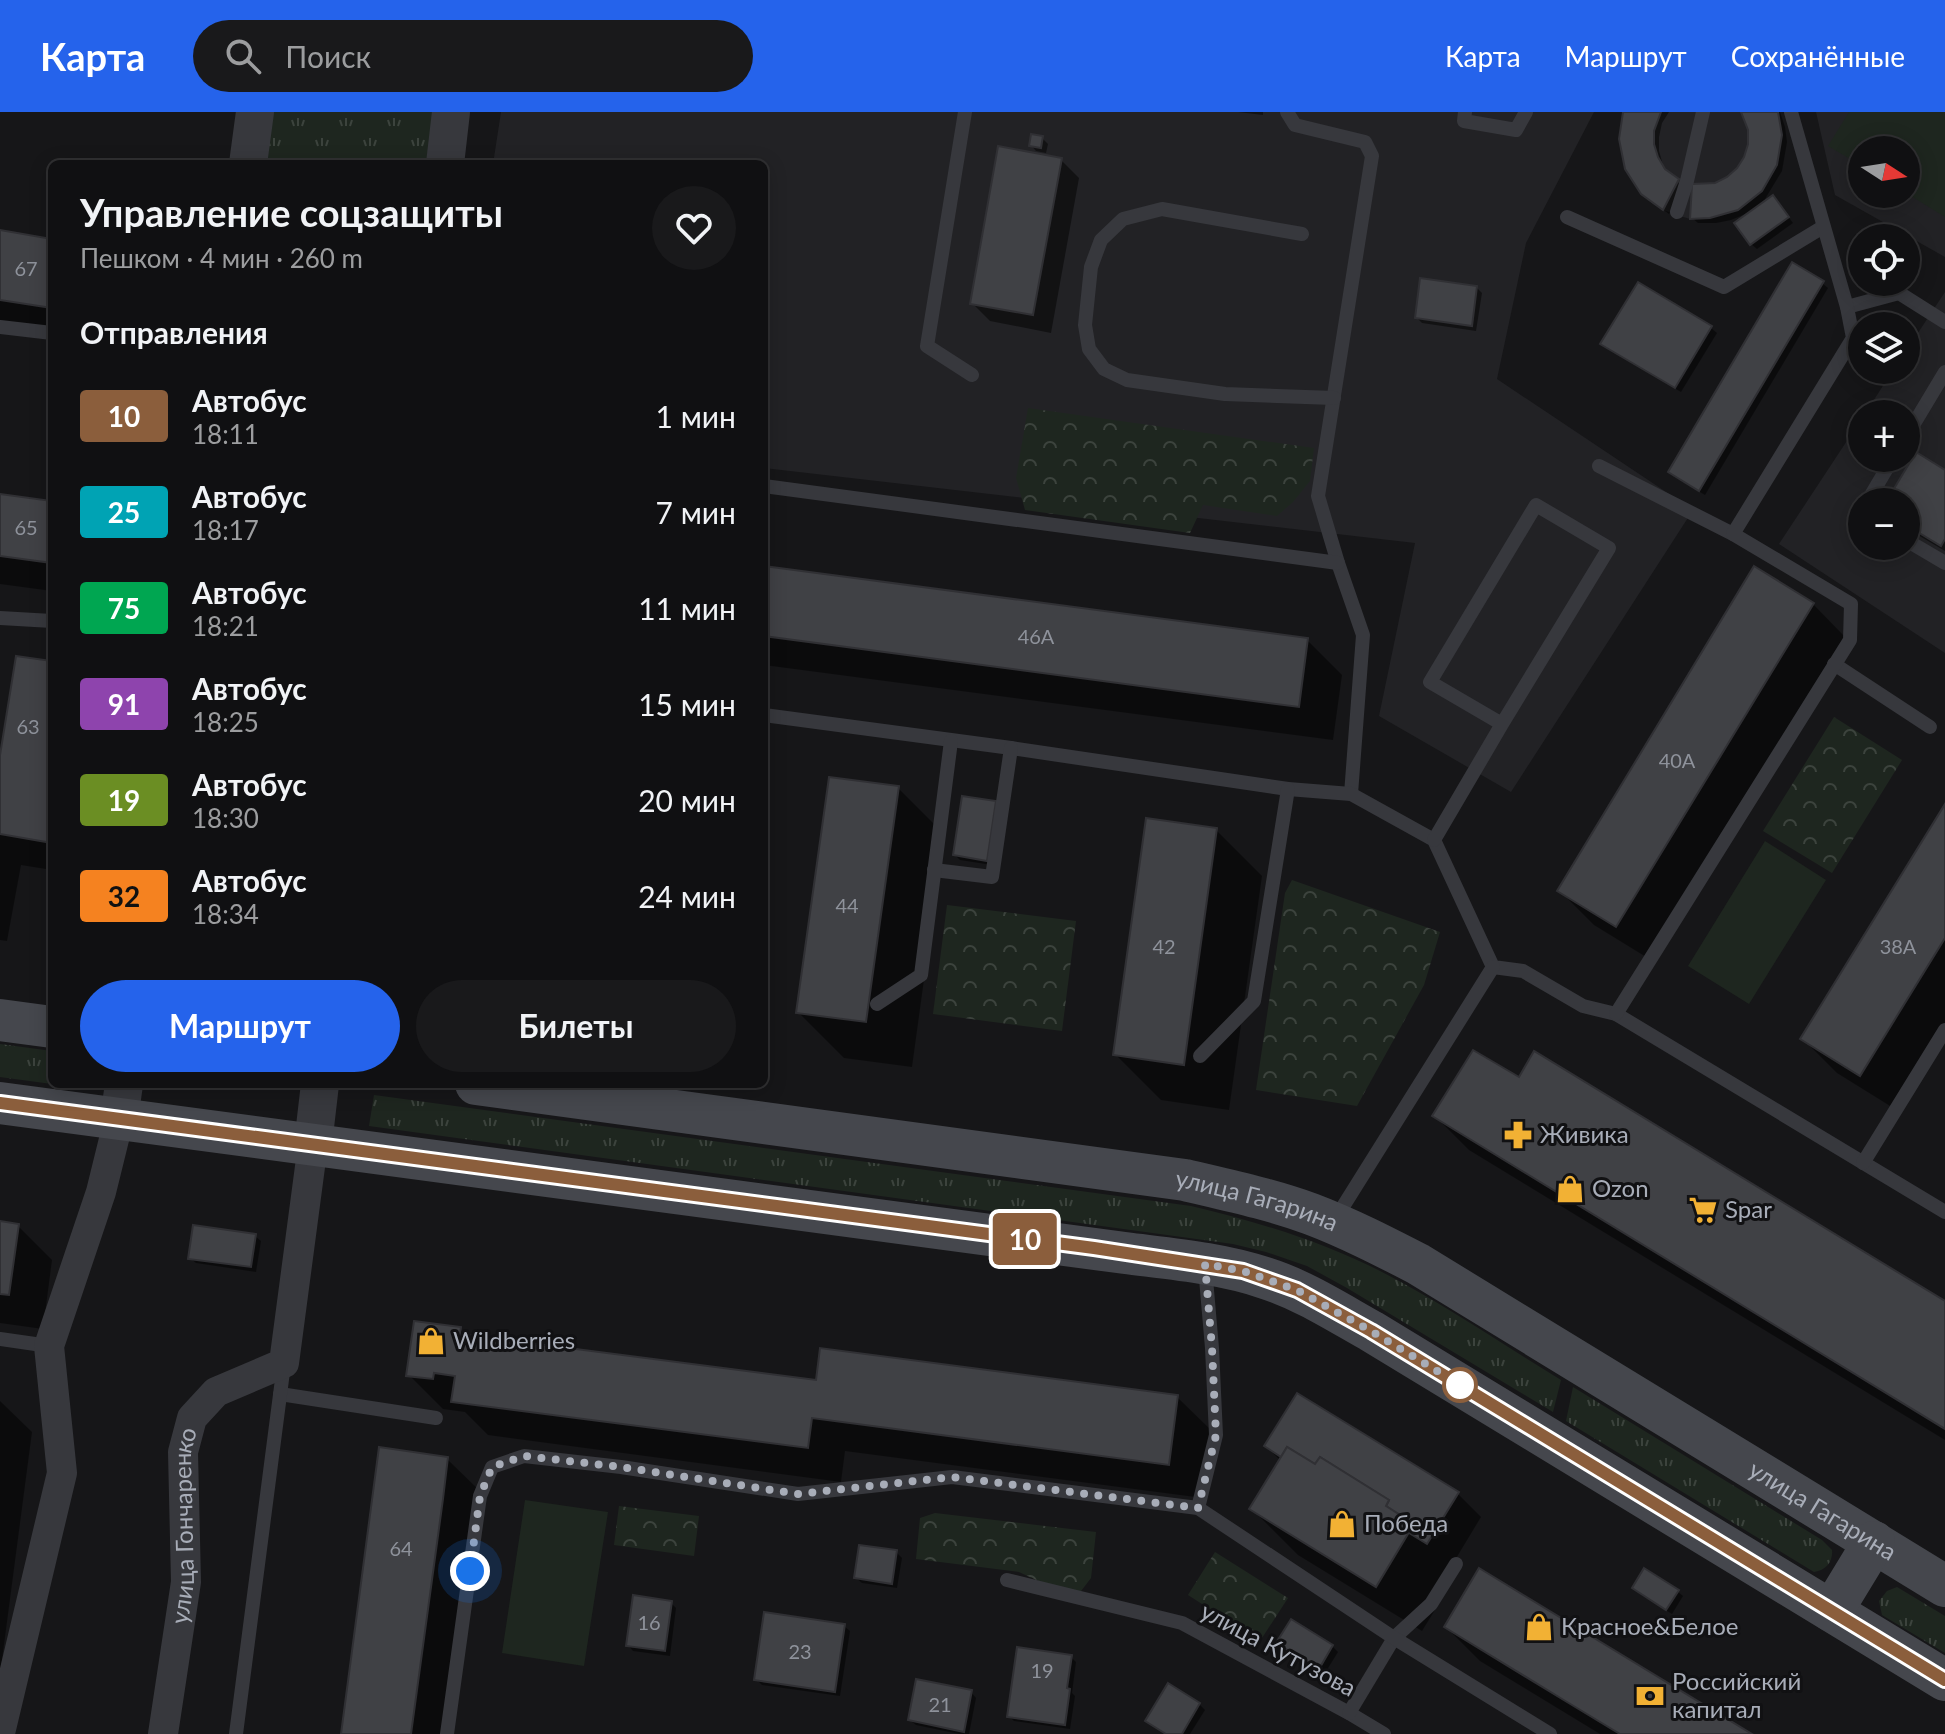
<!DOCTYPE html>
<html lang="ru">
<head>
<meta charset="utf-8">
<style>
	body { margin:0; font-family:Lato,sans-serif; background:#19191b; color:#f1f3f6; height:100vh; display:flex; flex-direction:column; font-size:30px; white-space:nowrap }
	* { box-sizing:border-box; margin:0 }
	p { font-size:26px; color:#9c9d9f }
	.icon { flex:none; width:44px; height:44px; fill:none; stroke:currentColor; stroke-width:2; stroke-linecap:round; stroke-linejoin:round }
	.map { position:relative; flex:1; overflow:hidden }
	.side { position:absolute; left:48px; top:48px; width:720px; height:928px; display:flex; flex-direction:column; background:#101012; border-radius:12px; box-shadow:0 4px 20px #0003,0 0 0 2px #303032 }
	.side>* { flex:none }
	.badge { padding:0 16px; border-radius:6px; font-size:28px; line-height:52px }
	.needle { width:52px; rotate:102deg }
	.controls { position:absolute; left:1848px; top:24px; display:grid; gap:16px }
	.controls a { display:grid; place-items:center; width:72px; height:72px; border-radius:50%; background:#101012; box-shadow:0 4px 20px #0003,0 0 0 2px #303032; font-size:40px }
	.you { position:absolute; width:40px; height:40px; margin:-20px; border:6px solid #fff; border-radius:50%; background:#1a73e8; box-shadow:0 0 0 12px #1a73e833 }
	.map>.badge { position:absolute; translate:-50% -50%; box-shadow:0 0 0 4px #fff }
	h2 { padding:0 32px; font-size:30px; line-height:72px }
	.round { display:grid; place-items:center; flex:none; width:84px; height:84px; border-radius:42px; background:#19191b }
	.summary { display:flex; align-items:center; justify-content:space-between; height:136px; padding:0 32px }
	h1 { font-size:38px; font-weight:700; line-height:60px }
	.action { display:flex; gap:16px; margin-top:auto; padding:16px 32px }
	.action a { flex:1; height:92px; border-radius:48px; background:#2563eb; color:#fff; font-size:32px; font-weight:700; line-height:92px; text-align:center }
	.action a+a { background:#19191b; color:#f1f3f6 }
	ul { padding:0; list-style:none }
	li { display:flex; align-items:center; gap:24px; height:96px; padding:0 32px }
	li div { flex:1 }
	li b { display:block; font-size:30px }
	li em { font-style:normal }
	li .badge { min-width:88px; font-weight:700; text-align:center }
	header { display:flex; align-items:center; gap:48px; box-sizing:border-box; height:112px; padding:0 40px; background:#2563eb; color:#fff }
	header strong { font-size:38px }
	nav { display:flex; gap:44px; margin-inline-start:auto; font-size:28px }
	.search { width:560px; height:72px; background:#19191b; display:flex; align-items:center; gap:20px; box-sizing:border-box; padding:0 28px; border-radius:44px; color:#9c9d9f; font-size:30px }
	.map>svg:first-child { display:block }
	.built { fill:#222225; fill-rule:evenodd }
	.grass { fill:url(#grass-tufts) }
	.forest { fill:url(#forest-crowns) }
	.garden { fill:#1e261f }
	.shadow { fill:#0007 }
	.building { fill:#404145; stroke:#303034; stroke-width:2 }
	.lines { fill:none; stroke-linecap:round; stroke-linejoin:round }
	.service { stroke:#37383d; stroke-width:14 }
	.minor { stroke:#37383d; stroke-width:30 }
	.tertiary { stroke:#37383d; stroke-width:38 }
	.secondary { stroke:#45474d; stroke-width:42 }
	.line-casing { stroke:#fff; stroke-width:18 }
	.line { stroke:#8b5e3c; stroke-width:12 }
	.walk { stroke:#a8adb8; stroke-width:8; stroke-dasharray:0 14.4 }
	.stop-dot { fill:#fff; stroke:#8b5e3c; stroke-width:4 }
	.labels { text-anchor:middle; stroke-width:6; stroke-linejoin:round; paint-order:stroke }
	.number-label { font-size:20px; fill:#8e929b }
	.poi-label { font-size:24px; fill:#a8adb8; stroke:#111113; text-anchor:start }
	.street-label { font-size:24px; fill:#a8adb8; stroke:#111113 }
</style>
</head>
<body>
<header>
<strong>Карта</strong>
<div class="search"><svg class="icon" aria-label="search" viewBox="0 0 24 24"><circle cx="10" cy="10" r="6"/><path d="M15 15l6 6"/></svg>Поиск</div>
<nav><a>Карта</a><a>Маршрут</a><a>Сохранённые</a></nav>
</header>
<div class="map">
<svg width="1945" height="1622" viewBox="0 0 1945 1622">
	<defs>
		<pattern id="grass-tufts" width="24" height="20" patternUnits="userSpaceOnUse" patternTransform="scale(2)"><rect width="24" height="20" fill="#1e261f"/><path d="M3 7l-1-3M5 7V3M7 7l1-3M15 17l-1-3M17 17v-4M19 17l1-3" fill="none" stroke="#3c433d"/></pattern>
		<pattern id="forest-crowns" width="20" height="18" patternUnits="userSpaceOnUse" patternTransform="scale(2)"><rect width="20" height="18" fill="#1e261f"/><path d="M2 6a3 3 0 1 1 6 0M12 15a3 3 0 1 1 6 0" fill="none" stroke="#3c433d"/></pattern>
	</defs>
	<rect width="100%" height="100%" fill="#161618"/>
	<g class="built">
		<polygon points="501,0 1594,0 1526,131 1497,267 1693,398 1511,680 1379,604 1415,431 764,356 764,52 493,52"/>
		<polygon points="1623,0 1778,0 1782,23 1777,53 1762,79 1738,98 1710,106 1690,107 1680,104 1663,98 1653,92 1641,82 1625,57 1619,27"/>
		<path d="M1816,0H1945V145L1835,83ZM1862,38H1906V82H1862Z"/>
		<path d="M1945,180V541L1779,432L1862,306V346H1906V302H1865L1893,258H1906V239ZM1862,390H1906V434H1862Z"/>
	</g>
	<g class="grass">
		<polygon points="260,0 435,0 428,52 254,52"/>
		<polygon points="0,932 52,939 52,972 0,965"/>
		<path d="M374,983L1191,1094C1263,1111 1334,1133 1399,1169C1454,1199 1507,1235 1561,1268L1553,1300L1347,1176L1307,1154L1266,1140L1233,1132L369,1014Z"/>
		<path d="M1573,1275L1822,1428L1832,1438C1833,1450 1826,1458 1814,1460L1566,1309Z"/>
		<polygon points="1897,1475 1945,1504 1945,1541 1882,1503 1879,1489 1887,1479"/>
	</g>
	<g class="forest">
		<polygon points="1028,296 1314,336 1310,369 1293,390 1277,404 1203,393 1190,421 1025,398 1016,366"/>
		<polygon points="1834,605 1902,648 1832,761 1763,719"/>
		<polygon points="1292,768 1440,820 1424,873 1357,994 1256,978 1285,781"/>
		<polygon points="947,793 1076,809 1062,919 933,902"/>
		<polygon points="619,1394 699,1404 694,1444 614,1433"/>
		<polygon points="935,1401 1096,1420 1091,1466 1078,1483 1051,1475 1019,1460 916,1447 920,1406"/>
		<polygon points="1215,1440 1288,1486 1260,1529 1188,1483"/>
	</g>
	<g class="garden">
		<polygon points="1849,0 1945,0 1945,105 1906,81 1906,38 1862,38 1862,54 1828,34"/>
		<polygon points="1765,729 1826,768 1749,892 1688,854"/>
		<polygon points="525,1388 608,1400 584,1554 502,1541"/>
	</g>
	<g class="shadow">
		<polygon points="1238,0 1263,0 1263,3"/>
		<polygon points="1625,0 1669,0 1662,11 1659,25 1659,39 1663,53 1668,62 1683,75 1669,102 1649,87"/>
		<polygon points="1743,0 1780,0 1785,15 1787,30 1782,59 1762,92 1778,91 1793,111 1757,137 1751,132 1748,101 1731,108 1716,111 1698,111 1692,106 1715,73 1738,57 1750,32 1750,18"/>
		<polygon points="1042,26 1048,32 1046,41 1036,39 1031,33"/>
		<polygon points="1061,48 1079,66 1051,221 990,209 972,191"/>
		<polygon points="0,120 52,129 52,224 0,216"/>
		<polygon points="1822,171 1828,176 1705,383 1675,365 1670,360"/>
		<polygon points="1638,172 1711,216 1717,221 1681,280 1608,237"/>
		<polygon points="1476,175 1482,181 1476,219 1422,211 1417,206"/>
		<polygon points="1945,360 1945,439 1906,416 1906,390 1888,390"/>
		<polygon points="0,384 52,391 52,479 0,472"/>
		<polygon points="764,456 1307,528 1342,563 1333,628 764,553"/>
		<polygon points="1813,492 1847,527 1651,848 1594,813 1560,779"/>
		<polygon points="52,551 52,758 21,753 7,829 0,828 0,654"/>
		<polygon points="898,676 944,722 912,955 844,946 798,900"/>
		<polygon points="995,691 1000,697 992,753 960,748 955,743"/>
		<polygon points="1945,696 1945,916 1895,997 1837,961 1803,927"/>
		<polygon points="1216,718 1262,764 1229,998 1161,988 1115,942"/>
		<polygon points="1519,968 1945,1192 1945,1328 1469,1038 1435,1004"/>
		<polygon points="0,1111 18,1114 52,1148 43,1217 0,1211"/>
		<polygon points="255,1124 261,1129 256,1160 196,1151 190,1146"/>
		<polygon points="460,1217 468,1225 818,1270 1177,1285 1212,1319 1203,1386 845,1339 841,1370 488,1323 465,1300 443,1297 409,1263"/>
		<polygon points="0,1289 32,1320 0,1563"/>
		<polygon points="1266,1334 1457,1381 1481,1405 1452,1453 1459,1459 1422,1519 1298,1443 1252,1397 1281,1349"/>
		<polygon points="447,1347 482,1381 450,1622 343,1622"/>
		<polygon points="896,1440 902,1446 897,1476 862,1471 856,1466"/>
		<polygon points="1634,1476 1677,1479 1683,1484 1672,1502 1640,1482"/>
		<polygon points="671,1491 676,1496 670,1544 633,1539 628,1533"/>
		<polygon points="844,1514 850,1519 840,1584 762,1573 756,1567"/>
		<polygon points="1446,1515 1748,1622 1600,1622 1480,1549"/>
		<polygon points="1279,1531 1332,1534 1338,1540 1325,1561 1284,1536"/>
		<polygon points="1071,1545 1076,1550 1072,1581 1075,1584 1070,1617 1014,1609 1009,1604"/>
		<polygon points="971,1580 976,1586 969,1622 959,1622 916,1613 910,1608"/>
		<polygon points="1199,1592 1205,1598 1190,1622 1166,1622 1148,1609"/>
	</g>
	<g class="building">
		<polygon points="1623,0 1661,0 1654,19 1654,32 1658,45 1665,57 1679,67 1663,98 1641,82 1625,57 1619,27"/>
		<polygon points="1741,0 1778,0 1782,23 1777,53 1762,79 1738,98 1710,106 1690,107 1692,72 1715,71 1727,65 1737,56 1744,45 1748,32 1748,18"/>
		<polygon points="1031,22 1043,24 1041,36 1029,34"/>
		<polygon points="998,34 1062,46 1033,203 970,192"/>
		<polygon points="1773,83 1789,105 1750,133 1734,111"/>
		<polygon points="0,118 52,127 52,196 0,188"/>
		<polygon points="1792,150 1824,169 1699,379 1668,360"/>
		<polygon points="1420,166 1477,174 1472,214 1415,206"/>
		<polygon points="1638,170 1712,214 1675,276 1600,232"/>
		<polygon points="1916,340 1945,358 1945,427 1941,434 1906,413 1906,390 1886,390"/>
		<polygon points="0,382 52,389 52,451 0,444"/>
		<polygon points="764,454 1308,526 1299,595 764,524"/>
		<polygon points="1754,454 1814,491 1616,815 1557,779"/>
		<polygon points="16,544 52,549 52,731 0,722 0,643"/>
		<polygon points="829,665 899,674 866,910 796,901"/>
		<polygon points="962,684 996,689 987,749 953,743"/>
		<polygon points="1945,692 1945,826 1860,964 1800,927"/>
		<polygon points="1146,706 1217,716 1184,953 1113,943"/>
		<polygon points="1473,938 1519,965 1534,939 1945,1189 1945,1317 1432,1004"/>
		<polygon points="0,1109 19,1112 9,1183 0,1182"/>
		<polygon points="193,1113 256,1122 251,1155 188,1147"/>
		<polygon points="414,1209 461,1215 460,1222 816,1268 820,1236 1178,1283 1169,1353 812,1306 808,1336 451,1290 455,1264 434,1261 433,1267 406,1264"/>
		<polygon points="1297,1281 1459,1380 1427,1432 1409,1421 1414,1412 1386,1394 1389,1388 1320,1345 1315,1352 1287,1335 1281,1345 1264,1334"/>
		<polygon points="379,1335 448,1345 443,1387 411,1622 341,1622"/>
		<polygon points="1287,1335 1315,1352 1320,1345 1389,1388 1386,1394 1414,1412 1376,1475 1249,1397"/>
		<polygon points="859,1433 897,1438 892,1472 854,1466"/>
		<polygon points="1479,1456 1752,1622 1620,1622 1567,1590 1444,1515"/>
		<polygon points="1644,1456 1679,1478 1666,1498 1632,1476"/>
		<polygon points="633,1483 672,1489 665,1539 626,1534"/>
		<polygon points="764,1500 845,1512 835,1580 754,1568"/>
		<polygon points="1291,1507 1333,1533 1319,1557 1276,1531"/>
		<polygon points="1017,1535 1072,1543 1067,1576 1070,1577 1065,1613 1007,1605"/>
		<polygon points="916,1567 972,1578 964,1620 908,1608"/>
		<polygon points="1168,1571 1200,1591 1182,1622 1166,1622 1145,1609"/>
	</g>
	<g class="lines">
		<g class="service">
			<polyline points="965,0 927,234 972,263"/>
			<polyline points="1287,0 1295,13 1365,30 1372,44 1318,384 1338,451 1363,523 1351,682"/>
			<polyline points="1465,0 1464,9 1516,18 1526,0"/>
			<polyline points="1677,100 1687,69 1703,0"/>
			<polyline points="1567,105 1724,175 1823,115"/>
			<polyline points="1302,122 1162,97 1123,107 1101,128 1091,155 1085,213 1089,237 1104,257 1127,268 1225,282 1334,286"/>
			<polyline points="1847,195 1899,181 1945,210"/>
			<polyline points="0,215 52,221"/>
			<polyline points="1906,325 1945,260"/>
			<polyline points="1599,354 1733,422"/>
			<polyline points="764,374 1338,451"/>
			<polyline points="1867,390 1893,346"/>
			<polyline points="1906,428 1945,451"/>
			<polyline points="0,506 52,509"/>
			<polyline points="1834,552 1930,615"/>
			<polyline points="764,603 1011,636 1288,677 1351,682 1434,728 1493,855 1523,859 1583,894 1616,902 1945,1100"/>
			<polyline points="1434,728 1502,612 1609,436 1536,393 1430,570 1502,612"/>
			<polyline points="934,758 992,765 1011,636"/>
			<polyline points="877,892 921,863 951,629"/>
			<polyline points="1616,902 1850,528 1851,492 1733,422 1853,226 1847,195 1791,0"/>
			<polyline points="1200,944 1254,889 1288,677"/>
			<polyline points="1863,1051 1945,918"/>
			<polyline points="1334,1109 1493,855"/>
			<polyline points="0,1227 49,1234"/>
			<polyline points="280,1282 436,1306"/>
			<polyline points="1198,1396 1216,1323 1212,1236 1205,1155"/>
			<polyline points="1007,1468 1182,1511 1349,1601 1384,1622"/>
			<polyline points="1349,1601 1394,1526 1431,1492 1456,1452"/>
			<polyline points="236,1622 284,1252"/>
			<polyline points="447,1622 480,1384 492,1355 524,1344 621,1355 798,1382 952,1365 1198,1396 1394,1526 1550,1622"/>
		</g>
		<g class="minor">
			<polyline points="0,1621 62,1361 49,1234 101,1080 119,1007"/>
			<path id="s1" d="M163,1622L186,1470L183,1340L192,1306L216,1280L284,1251L313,1032"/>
		</g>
		<g class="tertiary">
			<polyline points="248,52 255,0"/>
			<polyline points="445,52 451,0"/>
			<polyline points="119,1007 124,972"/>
			<polyline points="313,1032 320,972"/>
		</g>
		<g class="secondary">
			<polyline points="0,908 52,915"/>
			<path id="s2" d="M476,972L1185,1068C1227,1078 1270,1087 1311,1102C1348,1116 1383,1134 1418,1152L1945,1474"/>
			<path d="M0,991L1125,1141C1172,1147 1220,1151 1265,1166C1303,1178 1337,1200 1371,1219L1945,1568"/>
			<polyline points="1832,1499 1874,1430"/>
		</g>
	</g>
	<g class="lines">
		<defs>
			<polyline id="line" points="0,991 1094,1136 1243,1159 1297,1178 1371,1219 1945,1568"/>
		</defs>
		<use href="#line" class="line-casing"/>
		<use href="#line" class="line"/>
		<polyline class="walk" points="470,1459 480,1384 492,1355 524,1344 621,1355 798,1382 952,1365 1198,1396 1216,1323 1212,1236 1205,1152 1243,1159 1297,1178 1371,1219 1472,1280 1460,1273"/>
	</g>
	<defs>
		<symbol id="pharmacy-bare" viewBox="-9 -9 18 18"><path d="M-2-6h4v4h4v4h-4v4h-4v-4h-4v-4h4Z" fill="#f2b134" stroke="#111113" stroke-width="2.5" paint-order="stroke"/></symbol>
		<symbol id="shop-bare" viewBox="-9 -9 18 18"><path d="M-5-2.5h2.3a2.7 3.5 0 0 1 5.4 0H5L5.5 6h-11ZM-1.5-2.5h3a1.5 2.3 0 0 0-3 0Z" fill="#f2b134" stroke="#111113" stroke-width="2.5" paint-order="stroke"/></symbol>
		<symbol id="supermarket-bare" viewBox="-9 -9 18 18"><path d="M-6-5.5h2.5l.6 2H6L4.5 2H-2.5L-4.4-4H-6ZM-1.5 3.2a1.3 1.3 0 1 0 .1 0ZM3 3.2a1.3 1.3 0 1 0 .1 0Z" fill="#f2b134" stroke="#111113" stroke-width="2.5" paint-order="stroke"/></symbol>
		<symbol id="bank-bare" viewBox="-9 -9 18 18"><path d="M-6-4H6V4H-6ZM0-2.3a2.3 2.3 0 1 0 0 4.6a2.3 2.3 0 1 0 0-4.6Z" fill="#f2b134" stroke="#111113" stroke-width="2.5" paint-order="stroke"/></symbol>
	</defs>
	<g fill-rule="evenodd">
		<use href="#pharmacy-bare" x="1498" y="1003" width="40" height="40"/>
		<use href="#shop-bare" x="1550" y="1057" width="40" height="40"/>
		<use href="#supermarket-bare" x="1683" y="1078" width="40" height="40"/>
		<use href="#shop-bare" x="411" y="1209" width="40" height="40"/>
		<use href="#shop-bare" x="1322" y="1392" width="40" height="40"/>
		<use href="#shop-bare" x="1519" y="1495" width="40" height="40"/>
		<use href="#bank-bare" x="1630" y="1564" width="40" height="40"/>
	</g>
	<circle class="stop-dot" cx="1460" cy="1273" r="16"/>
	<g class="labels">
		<g class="number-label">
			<text x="26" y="164">67</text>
			<text x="26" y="423">65</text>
			<text x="1036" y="532">46А</text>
			<text x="28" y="622">63</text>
			<text x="1677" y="656">40А</text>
			<text x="847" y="801">44</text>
			<text x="1164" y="842">42</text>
			<text x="1898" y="842">38А</text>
			<text x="401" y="1444">64</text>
			<text x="649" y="1518">16</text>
			<text x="800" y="1547">23</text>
			<text x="1042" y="1566">19</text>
			<text x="940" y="1600">21</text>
		</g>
		<g class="poi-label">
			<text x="1540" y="1031">Живика</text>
			<text x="1592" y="1085">Ozon</text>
			<text x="1725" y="1106">Spar</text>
			<text x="453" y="1237">Wildberries</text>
			<text x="1364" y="1420">Победа</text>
			<text x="1561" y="1523">Красное&amp;Белое</text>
			<text x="1672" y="1578">Российский<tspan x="1672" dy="28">капитал</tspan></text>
		</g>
		<g class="street-label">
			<text dy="8" stroke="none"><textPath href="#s2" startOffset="790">улица Гагарина</textPath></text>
			<text dy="8" stroke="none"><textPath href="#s2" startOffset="1438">улица Гагарина</textPath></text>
			<text dy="8" stroke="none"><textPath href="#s1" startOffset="210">улица Гончаренко</textPath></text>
			<text transform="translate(1278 1538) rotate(28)" y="8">улица Кутузова</text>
		</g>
	</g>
</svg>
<div class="controls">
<a><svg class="needle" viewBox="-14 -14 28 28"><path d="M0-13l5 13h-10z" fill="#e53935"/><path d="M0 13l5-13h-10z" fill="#9c9d9f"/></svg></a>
<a><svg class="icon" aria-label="locate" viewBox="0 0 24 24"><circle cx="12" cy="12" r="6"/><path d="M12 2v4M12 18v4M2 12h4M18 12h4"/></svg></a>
<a><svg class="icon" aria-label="layers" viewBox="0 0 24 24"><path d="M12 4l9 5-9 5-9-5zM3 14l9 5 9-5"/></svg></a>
<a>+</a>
<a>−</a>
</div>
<div class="you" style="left:470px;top:1459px"></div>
<b class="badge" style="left:1025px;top:1127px;background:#8b5e3c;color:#fff">10</b>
<section class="side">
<div class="summary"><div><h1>Управление соцзащиты</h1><p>Пешком · 4 мин · 260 m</p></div><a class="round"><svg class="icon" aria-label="heart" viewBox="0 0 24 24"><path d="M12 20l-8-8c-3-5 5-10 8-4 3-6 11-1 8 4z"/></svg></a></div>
<h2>Отправления</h2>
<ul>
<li><span class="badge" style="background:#8b5e3c;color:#fff">10</span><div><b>Автобус</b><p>18:11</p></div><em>1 мин</em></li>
<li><span class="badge" style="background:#00a3b4;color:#fff">25</span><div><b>Автобус</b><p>18:17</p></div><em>7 мин</em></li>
<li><span class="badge" style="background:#00a651;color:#fff">75</span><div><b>Автобус</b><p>18:21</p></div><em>11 мин</em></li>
<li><span class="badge" style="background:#8e44ad;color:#fff">91</span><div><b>Автобус</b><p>18:25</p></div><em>15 мин</em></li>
<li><span class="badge" style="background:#6b8e23;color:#fff">19</span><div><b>Автобус</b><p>18:30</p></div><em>20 мин</em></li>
<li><span class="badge" style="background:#f58220;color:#111">32</span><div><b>Автобус</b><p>18:34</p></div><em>24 мин</em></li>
</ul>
<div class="action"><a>Маршрут</a><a>Билеты</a></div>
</section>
</div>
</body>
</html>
